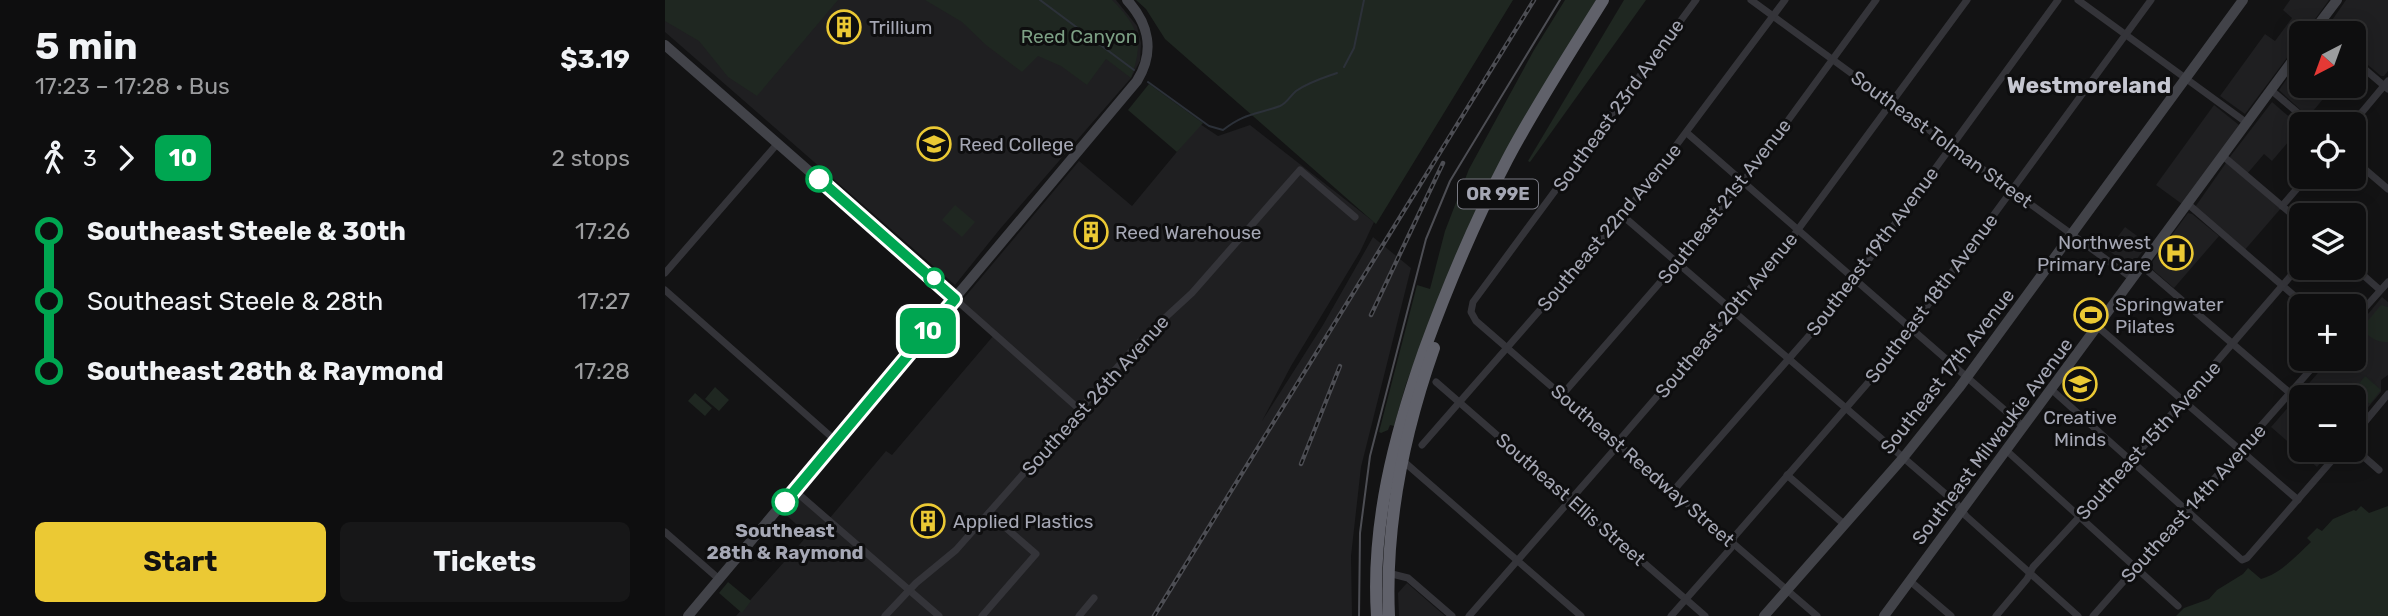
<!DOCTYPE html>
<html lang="en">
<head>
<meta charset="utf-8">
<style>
	body { margin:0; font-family:Rubik,sans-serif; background:#171718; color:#f1f3f6; height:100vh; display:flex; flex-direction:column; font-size:26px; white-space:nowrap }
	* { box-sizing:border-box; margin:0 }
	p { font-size:23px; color:#9b9c9e }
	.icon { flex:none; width:38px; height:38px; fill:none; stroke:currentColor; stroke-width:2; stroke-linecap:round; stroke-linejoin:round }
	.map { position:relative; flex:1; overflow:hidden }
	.details { display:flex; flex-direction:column; background:#0e0e0f; width:665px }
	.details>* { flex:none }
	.badge { padding:0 14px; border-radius:10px; font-size:24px; line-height:46px }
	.needle { width:46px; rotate:221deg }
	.controls { position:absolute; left:1624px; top:21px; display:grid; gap:14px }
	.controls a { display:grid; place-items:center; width:77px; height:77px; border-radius:10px; background:#0e0e0f; box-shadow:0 4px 18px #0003,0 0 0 2px #2e2e2f; font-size:35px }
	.map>.badge { position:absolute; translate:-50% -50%; box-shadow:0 0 0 4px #fff }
	.legs { display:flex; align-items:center; gap:10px; height:77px; padding:0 35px; font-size:23px }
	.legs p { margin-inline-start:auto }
	.headline { display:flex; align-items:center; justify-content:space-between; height:119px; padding:0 35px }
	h1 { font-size:38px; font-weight:700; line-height:52px }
	.action { display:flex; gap:14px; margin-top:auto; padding:14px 35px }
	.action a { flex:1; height:80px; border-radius:10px; background:#ebc934; color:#111; font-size:28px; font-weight:700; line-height:80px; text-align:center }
	.action a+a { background:#171718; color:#f1f3f6 }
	ul { padding:0 35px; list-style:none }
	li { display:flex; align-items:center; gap:24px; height:70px; font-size:26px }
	li i { display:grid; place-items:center; width:10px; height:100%; margin:0 9px; background:currentColor }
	li i::after { content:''; width:18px; height:18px; margin:-9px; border:5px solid; border-radius:50%; background:#0e0e0f }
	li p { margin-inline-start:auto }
	li:first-child i { background:linear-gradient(#0000 50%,currentColor 0) }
	li:last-child i { background:linear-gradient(currentColor 50%,#0000 0) }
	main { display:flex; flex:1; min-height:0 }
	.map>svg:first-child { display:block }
	.built { fill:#1f1f21 }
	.green { fill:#1f2721 }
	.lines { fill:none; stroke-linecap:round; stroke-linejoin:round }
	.stream { stroke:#2c3139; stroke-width:2 }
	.street { stroke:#343439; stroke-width:7 }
	.secondary { stroke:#424349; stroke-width:10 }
	.highway { stroke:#60616a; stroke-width:12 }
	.tram { stroke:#4d4e54; stroke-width:2 }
	.rail-casing { stroke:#4d4e54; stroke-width:4.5 }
	.rail { stroke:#0e0e0f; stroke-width:2; stroke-dasharray:5; stroke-linecap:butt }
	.line-1-casing { stroke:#fff; stroke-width:16 }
	.line-1 { stroke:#00a651; stroke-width:10 }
	.stop-1-dot { fill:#fff; stroke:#00a651; stroke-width:3.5 }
	.labels { text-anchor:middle; stroke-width:6; stroke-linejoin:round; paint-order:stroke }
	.shield { fill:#0e0e0f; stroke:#787982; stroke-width:2 }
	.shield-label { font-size:18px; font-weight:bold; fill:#a5a7b4 }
	.poi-label { font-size:19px; fill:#a5a7b4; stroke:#0e0e0f; text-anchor:start }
	.park-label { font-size:19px; fill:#7c9f84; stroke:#0e0e0f }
	.street-label { font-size:19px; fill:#a5a7b4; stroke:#0e0e0f }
	.stop-label { font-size:19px; font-weight:bold; fill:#a5a7b4; stroke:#0e0e0f }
	.quarter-label { font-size:23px; font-weight:bold; fill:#c6c7d1; stroke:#0e0e0f }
</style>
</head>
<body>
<main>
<section class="details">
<div class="headline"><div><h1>5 min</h1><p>17:23 – 17:28 · Bus</p></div><b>$3.19</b></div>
<div class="legs"><svg class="icon" aria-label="walk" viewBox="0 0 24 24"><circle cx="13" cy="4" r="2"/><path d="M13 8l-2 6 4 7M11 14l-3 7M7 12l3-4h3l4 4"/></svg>3<svg class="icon" aria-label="forward" viewBox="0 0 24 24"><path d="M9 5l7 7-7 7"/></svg><b class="badge" style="background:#00a651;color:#fff">10</b><p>2 stops</p></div>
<ul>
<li><i style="color:#00a651"></i><b>Southeast Steele &amp; 30th</b><p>17:26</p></li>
<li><i style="color:#00a651"></i><span>Southeast Steele &amp; 28th</span><p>17:27</p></li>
<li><i style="color:#00a651"></i><b>Southeast 28th &amp; Raymond</b><p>17:28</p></li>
</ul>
<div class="action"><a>Start</a><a>Tickets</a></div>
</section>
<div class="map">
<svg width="1723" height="616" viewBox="0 0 1723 616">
	<rect width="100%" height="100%" fill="#131314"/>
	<g class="built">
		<polygon points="0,0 451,0 472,26 476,43 475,61 466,78 335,229 290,285 0,32"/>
		<polygon points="1625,0 1664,0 1640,33 1636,33 1636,39 1580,114 1555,96 1600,34 1610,41 1627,18 1618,10"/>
		<polygon points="1681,0 1723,0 1723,71 1719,76 1716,76 1689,53 1689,33 1666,33 1661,29"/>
		<polygon points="1636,58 1636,86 1669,86 1643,117 1614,90"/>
		<polygon points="1607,102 1636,127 1607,161 1599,154 1582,174 1564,158"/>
		<polygon points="1549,105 1574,125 1517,204 1491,185"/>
		<polygon points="535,124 553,136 585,125 709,222 695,252 626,366 597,421 658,325 708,237 746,268 696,467 686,556 687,616 71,616 143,535 118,512 134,494 164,519 221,451 227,455 329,335 294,304 414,161 467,206"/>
		<polygon points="1563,160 1617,207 1578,252 1528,210"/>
		<polygon points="1523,213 1527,214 1554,236 1509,288 1487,269 1485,265"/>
		<polygon points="1460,227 1483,244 1466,267 1443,250"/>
		<polygon points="1717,297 1723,302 1723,375 1716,380 1716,392 1689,424 1689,397 1636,397 1636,450 1667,450 1652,467 1606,427 1665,359 1689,359 1689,331"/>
		<polygon points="742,583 780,616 734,616 733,593"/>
	</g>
	<g class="green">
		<polygon points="0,0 173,0 92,96 63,77 34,41 0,21"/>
		<path d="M260,0H447C474,27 479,41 466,78L441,59L422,85L396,66L373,56L357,72L321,45L297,22Z"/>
		<polygon points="471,0 848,0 711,224 500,39 481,9"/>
		<polygon points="900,0 931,0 778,287 741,384 729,426 725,425 723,430 716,433 714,432 752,285 765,289 780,231 804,169 869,50"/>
		<polygon points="959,0 981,0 865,162 863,161"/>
		<polygon points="484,84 538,123 512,152 463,110"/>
		<polygon points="290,205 310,222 297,237 277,220"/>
		<path d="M1716,305L1723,307V342C1711,343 1704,336 1696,329Z"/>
		<polygon points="1700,376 1716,390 1705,404 1689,390"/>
		<polygon points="50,387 64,400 54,411 40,399"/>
		<polygon points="30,393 47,408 40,416 23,401"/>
		<path d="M1696,506L1704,513L1723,506V616H1511L1519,608L1544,599L1552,590L1578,574L1583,568L1596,579C1616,573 1631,556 1646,542L1642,538L1652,528L1657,531L1668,519L1689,510L1691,511Z"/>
		<polygon points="63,582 86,601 77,613 54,593"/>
	</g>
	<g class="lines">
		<g class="stream">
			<polyline points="375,0 469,70"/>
			<polyline points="679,67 689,48 699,0"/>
			<path d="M483,82L544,126L558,130C580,113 590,115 615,106C622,103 625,96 631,91C644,82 658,78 672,73"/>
		</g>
		<g class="street">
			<polyline points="1031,0 808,302 806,312 811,321 1152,616"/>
			<polyline points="1086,0 1468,279"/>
			<polyline points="1413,0 1582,123"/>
			<polyline points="1689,60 1723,89"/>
			<polyline points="1606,90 1646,124"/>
			<polyline points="1687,124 1723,81"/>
			<polyline points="1022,133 1359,427"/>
			<polyline points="1558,156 1636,222"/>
			<polyline points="1689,160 1723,189"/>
			<polyline points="1523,204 1641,306"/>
			<polyline points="1617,206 1642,177"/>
			<polyline points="958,216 1291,503 1301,516 1413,616"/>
			<polyline points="1477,266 1625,393"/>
			<polyline points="1689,267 1715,290"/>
			<polyline points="0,273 113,143"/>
			<polyline points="0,290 171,441"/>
			<polyline points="290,299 414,409"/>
			<polyline points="1689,320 1723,282"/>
			<polyline points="1433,327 1633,500"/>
			<polyline points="771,382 1040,616"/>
			<polyline points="1387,390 1577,560 1582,558 1676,450"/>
			<polyline points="897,395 1012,263 1078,182 1211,0"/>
			<polyline points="1689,435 1723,394"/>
			<polyline points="757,445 965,207 1120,0"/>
			<polyline points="1689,448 1714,470"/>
			<polyline points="1342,451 1513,606"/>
			<polyline points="737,460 916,616"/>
			<polyline points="1122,475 1180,525"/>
			<polyline points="130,491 274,616"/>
			<polyline points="1008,491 1170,306 1393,0"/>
			<polyline points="0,532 54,579"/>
			<polyline points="723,573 743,578 787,616"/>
			<polyline points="1245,581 1286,616"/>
			<polyline points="220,616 251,583 291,550 478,338 527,293 635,170 690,217"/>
			<polyline points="317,616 371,554 324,513"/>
			<polyline points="414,616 429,598"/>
			<polyline points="804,616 949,450 957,437 1115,254 1302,0"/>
			<polyline points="1006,616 1066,548 1069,537 1221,362 1486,0"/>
			<polyline points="1331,616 1362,579 1368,567 1466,461 1636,264"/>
			<polyline points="1428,616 1655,359"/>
		</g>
		<g class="secondary">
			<polyline points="1647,33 1672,0"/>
			<polyline points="0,45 290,299"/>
			<path d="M23,616L472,81C490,52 484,24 462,0"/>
			<polyline points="1099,616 1238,458 1294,388 1578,0"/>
			<polyline points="1219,616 1636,49"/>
		</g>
		<g class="highway">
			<path d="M712,616C706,525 729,436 759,351C783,285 810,221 842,160C871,105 905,53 938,0"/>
			<path d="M724,616C720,526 739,433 769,348"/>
		</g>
		<polyline class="tram" points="694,616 695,533 705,456 761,239 785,181 895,0"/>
		<defs>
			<g id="rail">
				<polyline points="706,315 778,163"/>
				<polyline points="636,464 675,366"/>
				<polyline points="489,616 869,0"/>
			</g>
		</defs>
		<use href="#rail" class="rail-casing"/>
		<use href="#rail" class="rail"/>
	</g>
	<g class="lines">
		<defs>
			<polyline id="line-1" points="120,502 290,299 154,179"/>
		</defs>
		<use href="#line-1" class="line-1-casing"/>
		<use href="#line-1" class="line-1"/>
	</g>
	<defs>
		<symbol id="building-ring" viewBox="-11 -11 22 22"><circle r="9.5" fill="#0e0e0f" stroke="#ebc934" stroke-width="1.5"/><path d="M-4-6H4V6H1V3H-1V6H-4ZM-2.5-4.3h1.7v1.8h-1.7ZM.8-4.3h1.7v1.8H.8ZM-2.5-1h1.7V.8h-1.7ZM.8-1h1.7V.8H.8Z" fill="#ebc934"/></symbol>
		<symbol id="university-ring" viewBox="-11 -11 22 22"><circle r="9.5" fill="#0e0e0f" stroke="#ebc934" stroke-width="1.5"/><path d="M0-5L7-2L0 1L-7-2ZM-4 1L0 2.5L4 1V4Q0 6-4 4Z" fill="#ebc934"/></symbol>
		<symbol id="hospital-ring" viewBox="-11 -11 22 22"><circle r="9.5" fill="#0e0e0f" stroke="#ebc934" stroke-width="1.5"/><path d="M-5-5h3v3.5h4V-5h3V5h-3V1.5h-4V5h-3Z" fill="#ebc934"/></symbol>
		<symbol id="stadium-ring" viewBox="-11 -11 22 22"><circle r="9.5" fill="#0e0e0f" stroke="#ebc934" stroke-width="1.5"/><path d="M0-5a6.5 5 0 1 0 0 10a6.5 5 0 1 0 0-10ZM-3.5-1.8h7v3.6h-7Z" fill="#ebc934"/></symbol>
		<symbol id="school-ring" viewBox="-11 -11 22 22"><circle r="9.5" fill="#0e0e0f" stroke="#ebc934" stroke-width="1.5"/><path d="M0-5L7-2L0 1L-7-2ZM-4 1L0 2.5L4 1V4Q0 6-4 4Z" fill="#ebc934"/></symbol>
	</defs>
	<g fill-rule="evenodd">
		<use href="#building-ring" x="160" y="8" width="38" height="38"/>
		<use href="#university-ring" x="250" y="125" width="38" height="38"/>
		<use href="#building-ring" x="407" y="213" width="38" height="38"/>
		<use href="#hospital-ring" x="1492" y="234" width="38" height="38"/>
		<use href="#stadium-ring" x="1407" y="296" width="38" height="38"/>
		<use href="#school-ring" x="1396" y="365" width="38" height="38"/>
		<use href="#building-ring" x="244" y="502" width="38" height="38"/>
	</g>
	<g class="stop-1-dot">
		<circle cx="154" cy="179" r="12"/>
		<circle cx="269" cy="278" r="9"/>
		<circle cx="120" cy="502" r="12"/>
	</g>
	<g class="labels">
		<rect class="shield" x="793" y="179.5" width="80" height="29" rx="5"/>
		<g class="shield-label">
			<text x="833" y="200">OR 99E</text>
		</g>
		<g class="poi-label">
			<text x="204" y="34">Trillium</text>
			<text x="294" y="151">Reed College</text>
			<text x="450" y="239">Reed Warehouse</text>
			<text x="1486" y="249" text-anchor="end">Northwest<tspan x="1486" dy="22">Primary Care</tspan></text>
			<text x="1450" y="311">Springwater<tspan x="1450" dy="22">Pilates</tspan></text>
			<text x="1415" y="424" text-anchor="middle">Creative<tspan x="1415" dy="22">Minds</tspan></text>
			<text x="288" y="528">Applied Plastics</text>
		</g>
		<g class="park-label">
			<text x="414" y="43">Reed Canyon</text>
		</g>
		<g class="street-label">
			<text transform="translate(953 105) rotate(-54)" y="7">Southeast 23rd Avenue</text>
			<text transform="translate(1277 139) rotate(36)" y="7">Southeast Tolman Street</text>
			<text transform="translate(1059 201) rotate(-52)" y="7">Southeast 21st Avenue</text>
			<text transform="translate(944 227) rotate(-50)" y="7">Southeast 22nd Avenue</text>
			<text transform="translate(1207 251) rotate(-53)" y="7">Southeast 19th Avenue</text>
			<text transform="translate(1266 298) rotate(-53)" y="7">Southeast 18th Avenue</text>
			<text transform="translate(1061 315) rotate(-50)" y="7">Southeast 20th Avenue</text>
			<text transform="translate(1282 371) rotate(-52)" y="7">Southeast 17th Avenue</text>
			<text transform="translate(430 395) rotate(-48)" y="7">Southeast 26th Avenue</text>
			<text transform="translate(1483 440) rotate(-48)" y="7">Southeast 15th Avenue</text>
			<text transform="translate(1327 441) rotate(-53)" y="7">Southeast Milwaukie Avenue</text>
			<text transform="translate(978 465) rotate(41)" y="7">Southeast Reedway Street</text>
			<text transform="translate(906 499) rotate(41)" y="7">Southeast Ellis Street</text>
			<text transform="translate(1528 503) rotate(-48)" y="7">Southeast 14th Avenue</text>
		</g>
		<g class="stop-label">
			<text x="120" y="537">Southeast<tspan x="120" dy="22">28th &amp; Raymond</tspan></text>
		</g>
		<g class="quarter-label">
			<text x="1424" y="93">Westmoreland</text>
		</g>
	</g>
</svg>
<div class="controls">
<a><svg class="needle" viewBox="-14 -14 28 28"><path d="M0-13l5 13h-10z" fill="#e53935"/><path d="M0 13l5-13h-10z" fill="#9b9c9e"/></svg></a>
<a><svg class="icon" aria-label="locate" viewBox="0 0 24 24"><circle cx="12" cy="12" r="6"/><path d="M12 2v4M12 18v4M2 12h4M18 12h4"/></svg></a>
<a><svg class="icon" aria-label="layers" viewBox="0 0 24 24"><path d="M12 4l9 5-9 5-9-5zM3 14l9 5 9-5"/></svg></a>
<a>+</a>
<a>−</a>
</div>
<b class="badge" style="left:263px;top:331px;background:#00a651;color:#fff">10</b>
</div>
</main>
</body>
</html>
